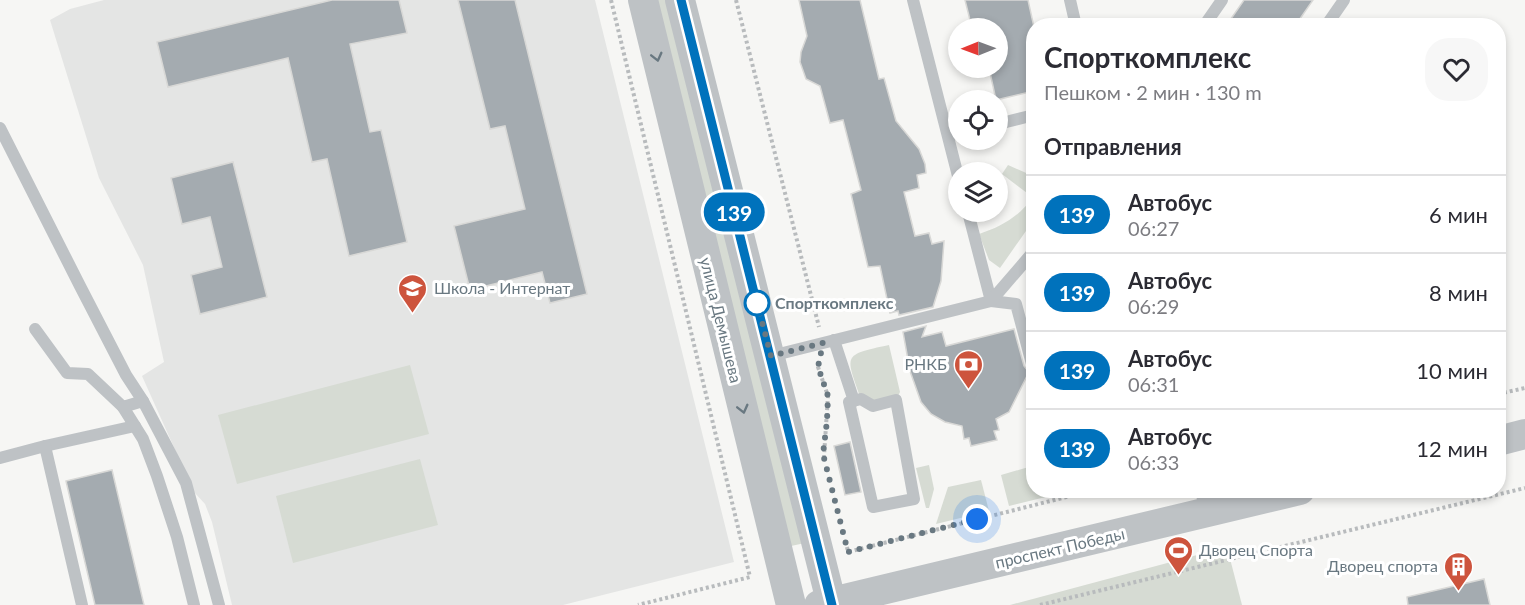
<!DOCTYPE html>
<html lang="ru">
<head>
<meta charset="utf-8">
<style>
	body { margin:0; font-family:Lato,sans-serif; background:#f7f7f7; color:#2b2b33; height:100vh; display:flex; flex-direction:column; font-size:22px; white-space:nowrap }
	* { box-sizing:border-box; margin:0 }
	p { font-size:20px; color:#7c7c81 }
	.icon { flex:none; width:33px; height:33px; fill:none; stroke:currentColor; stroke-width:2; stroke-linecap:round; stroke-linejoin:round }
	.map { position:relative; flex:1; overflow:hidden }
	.side { position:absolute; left:1026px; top:18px; width:480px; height:480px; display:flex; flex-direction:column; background:#fff; border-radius:24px; box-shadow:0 3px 9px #0003 }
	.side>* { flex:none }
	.badge { padding:0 12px; border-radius:20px; font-size:21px; line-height:39px }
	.needle { width:39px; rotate:269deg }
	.buttons { position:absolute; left:948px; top:18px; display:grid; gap:12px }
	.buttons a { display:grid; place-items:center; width:60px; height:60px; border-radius:50%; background:#fff; box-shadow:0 3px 9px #0003; font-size:30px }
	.you { position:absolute; width:30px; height:30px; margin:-15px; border:4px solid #fff; border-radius:50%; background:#1a73e8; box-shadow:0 0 0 9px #1a73e833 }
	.map>.badge { position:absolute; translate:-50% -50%; box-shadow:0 0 0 3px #fff }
	h2 { padding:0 18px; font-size:22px; line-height:54px }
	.round { display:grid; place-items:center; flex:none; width:63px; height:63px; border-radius:24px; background:#f7f7f7 }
	.summary { display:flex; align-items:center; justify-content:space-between; height:102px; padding:0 18px }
	h1 { font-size:28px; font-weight:700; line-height:45px }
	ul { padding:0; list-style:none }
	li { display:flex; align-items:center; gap:18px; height:78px; padding:0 18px; border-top:2px solid #e1e1e2 }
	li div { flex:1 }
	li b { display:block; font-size:22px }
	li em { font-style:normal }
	li .badge { min-width:66px; font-weight:700; text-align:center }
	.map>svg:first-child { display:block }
	.built { fill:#e4e5e4 }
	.green { fill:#d6dbd3 }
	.building { fill:#a4abb0; stroke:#d8d8d6; stroke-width:1.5 }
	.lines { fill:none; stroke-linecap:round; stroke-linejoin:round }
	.path { stroke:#b8bbbd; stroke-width:4; stroke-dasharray:3 3; stroke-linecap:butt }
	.service { stroke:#bec2c5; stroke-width:12 }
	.tertiary { stroke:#bec2c5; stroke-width:30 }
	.oneway { stroke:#697881 }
	.line-casing { stroke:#fff; stroke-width:14 }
	.line { stroke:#0072bc; stroke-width:9 }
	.walk { stroke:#697881; stroke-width:6; stroke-dasharray:0 10.8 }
	.stop-dot { fill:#fff; stroke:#0072bc; stroke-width:3 }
	.labels { text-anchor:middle; stroke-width:6; stroke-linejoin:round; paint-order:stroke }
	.poi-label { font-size:16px; fill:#697881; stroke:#fff; text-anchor:start }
	.stop-label { font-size:16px; font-weight:bold; fill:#697881; stroke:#fff; text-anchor:start }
	.street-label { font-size:16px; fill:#697881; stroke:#fff }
</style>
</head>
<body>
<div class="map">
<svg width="1525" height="605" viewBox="0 0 1525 605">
	<rect width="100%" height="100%" fill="#f6f6f4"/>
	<polygon class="built" points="104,0 595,0 734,562 563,605 232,605 212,522 205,504 194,492 142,376 164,362 143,265 99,178 50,20 70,9"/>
	<g class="green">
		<polygon points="655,0 669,0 805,543 791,546"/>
		<polygon points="1008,165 1033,176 1033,181 1027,193 1002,174"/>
		<path d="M1033,197V221L1000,268L989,260L979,234C1001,227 1020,216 1033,197Z"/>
		<path d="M889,345L900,392L896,400L873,406L861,399C846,355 841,355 889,345Z"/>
		<polygon points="410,365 429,434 237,484 218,415"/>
		<polygon points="420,459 438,525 293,563 276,496"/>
		<polygon points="929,465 934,489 929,508 926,508 916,468"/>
		<polygon points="1032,466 1034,490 1051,491 1054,495 1009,506 1001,475"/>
		<polygon points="981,480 989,511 936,524 948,487"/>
		<polygon points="1227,547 1242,605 1010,605"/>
	</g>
	<g class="building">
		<polygon points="332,0 399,0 407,33 350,44 370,132 381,130 407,242 349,256 327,159 312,162 288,58 168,87 157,42"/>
		<polygon points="458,0 515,0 587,294 550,303 542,272 470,290 454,226 525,209 505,126 490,129"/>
		<polygon points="799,0 860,0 879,79 884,78 896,121 919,149 925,164 926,173 917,175 919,188 904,192 915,236 929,233 932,244 944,241 941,281 933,307 899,315 898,311 890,313 880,266 868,267 851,194 861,190 843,120 830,123 820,86 806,79 800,62 801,52 807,36"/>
		<polygon points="965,0 1028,0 1034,27 1034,91 996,100 989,68 998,68 998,28 972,28"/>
		<polygon points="1244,0 1313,0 1295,26 1226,26"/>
		<polygon points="233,162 267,297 200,314 191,275 222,267 210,217 182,224 171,178"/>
		<polygon points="926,326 922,337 942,332 946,346 1014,329 1024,366 1029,372 1009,412 996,419 999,430 994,431 997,440 971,446 969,438 964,439 962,426 945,422 931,414 921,402 910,371 903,332"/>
		<polygon points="850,442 861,492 845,495 834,446"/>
		<polygon points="112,470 144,605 95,605 66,481"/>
		<polygon points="1484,579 1490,605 1408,605 1407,597"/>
	</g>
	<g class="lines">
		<g class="path">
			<polyline points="611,0 750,577 638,605"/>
			<polyline points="736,0 819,327"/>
			<polyline points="819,361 818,367 828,396 824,456"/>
			<polyline points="1498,394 1525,388"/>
			<polyline points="847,547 848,552 1094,490"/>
			<polyline points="1040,605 1525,488"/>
		</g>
		<g class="service">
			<polyline points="913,0 958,176"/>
			<polyline points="1070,0 1076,26"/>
			<polyline points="1204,26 1222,0"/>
			<polyline points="1326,26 1344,0"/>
			<polyline points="998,124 1034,115"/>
			<polyline points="0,128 80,286 126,375 143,401 186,483 219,605"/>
			<polyline points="968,212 991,301 1016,304 1032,364 1034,365"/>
			<polyline points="35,329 67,373 88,374 123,407 143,401"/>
			<polyline points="834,340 854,401"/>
			<polyline points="771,356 991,301 1034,251"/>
			<polygon points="861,399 873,406 896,400 914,499 873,507 849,402"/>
			<polyline points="123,407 143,439 157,476 177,537 194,605"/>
			<polyline points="45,446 135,426"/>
			<polyline points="0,458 45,446 82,605"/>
			<polyline points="1201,490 1206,513"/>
		</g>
		<g class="tertiary">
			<polyline points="643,0 791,605"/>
			<polyline points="680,0 832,605"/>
			<polyline points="1498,441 1525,434"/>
			<polyline points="819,605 1300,490"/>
		</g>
	</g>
	<defs><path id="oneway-chevron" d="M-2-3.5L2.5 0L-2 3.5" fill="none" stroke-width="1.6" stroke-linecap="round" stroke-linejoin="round" transform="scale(1.5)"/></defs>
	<g class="oneway">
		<use href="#oneway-chevron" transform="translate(657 57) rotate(76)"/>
		<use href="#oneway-chevron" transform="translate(743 409) rotate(76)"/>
	</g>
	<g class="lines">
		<defs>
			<polyline id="line" points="681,0 832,605"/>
		</defs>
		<use href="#line" class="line-casing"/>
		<use href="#line" class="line"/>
		<polyline class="walk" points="757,303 771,356 823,343 818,367 828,396 827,421 823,454 848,552 977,519"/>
	</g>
	<defs>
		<symbol id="school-pin" viewBox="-11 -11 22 30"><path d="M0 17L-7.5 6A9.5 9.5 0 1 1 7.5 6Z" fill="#cd543d" stroke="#fff"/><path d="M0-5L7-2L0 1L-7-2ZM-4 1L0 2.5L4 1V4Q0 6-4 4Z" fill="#fff"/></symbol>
		<symbol id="bank-pin" viewBox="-11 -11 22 30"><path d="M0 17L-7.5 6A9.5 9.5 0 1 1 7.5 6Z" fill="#cd543d" stroke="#fff"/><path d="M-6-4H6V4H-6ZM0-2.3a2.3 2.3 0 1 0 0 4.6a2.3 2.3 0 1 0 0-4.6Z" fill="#fff"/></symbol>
		<symbol id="stadium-pin" viewBox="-11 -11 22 30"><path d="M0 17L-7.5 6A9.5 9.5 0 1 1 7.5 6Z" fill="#cd543d" stroke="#fff"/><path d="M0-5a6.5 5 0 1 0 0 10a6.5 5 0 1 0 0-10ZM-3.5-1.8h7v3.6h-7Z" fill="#fff"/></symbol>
		<symbol id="building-pin" viewBox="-11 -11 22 30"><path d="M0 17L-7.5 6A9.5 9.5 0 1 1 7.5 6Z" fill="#cd543d" stroke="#fff"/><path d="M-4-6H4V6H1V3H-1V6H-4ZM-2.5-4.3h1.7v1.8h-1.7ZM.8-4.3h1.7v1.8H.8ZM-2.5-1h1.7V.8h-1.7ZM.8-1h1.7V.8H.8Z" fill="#fff"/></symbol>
	</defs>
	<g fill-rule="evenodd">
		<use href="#school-pin" x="396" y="272" width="33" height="45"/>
		<use href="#bank-pin" x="952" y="348" width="33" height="45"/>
		<use href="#stadium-pin" x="1162" y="534" width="33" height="45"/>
		<use href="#building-pin" x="1442" y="550" width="33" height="45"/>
	</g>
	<circle class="stop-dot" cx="757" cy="303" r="12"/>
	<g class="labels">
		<g class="poi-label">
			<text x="434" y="294">Школа - Интернат</text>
			<text x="947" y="370" text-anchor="end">РНКБ</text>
			<text x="1199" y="556">Дворец Спорта</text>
			<text x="1438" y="572" text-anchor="end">Дворец спорта</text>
		</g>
		<g class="stop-label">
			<text x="775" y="309">Спорткомплекс</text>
		</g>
		<g class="street-label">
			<text transform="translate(721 320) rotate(76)" y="6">улица Демышева</text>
			<text transform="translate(1060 548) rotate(-13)" y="6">проспект Победы</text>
		</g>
	</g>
</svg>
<div class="buttons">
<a><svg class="needle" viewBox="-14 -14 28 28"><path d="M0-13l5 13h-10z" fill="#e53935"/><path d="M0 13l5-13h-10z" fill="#7c7c81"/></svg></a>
<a><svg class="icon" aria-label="locate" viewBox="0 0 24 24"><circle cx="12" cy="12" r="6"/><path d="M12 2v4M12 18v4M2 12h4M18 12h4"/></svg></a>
<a><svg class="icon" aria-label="layers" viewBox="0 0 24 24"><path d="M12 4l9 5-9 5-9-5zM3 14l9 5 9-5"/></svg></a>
</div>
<div class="you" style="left:977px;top:519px"></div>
<b class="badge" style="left:734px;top:212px;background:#0072bc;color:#fff">139</b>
<section class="side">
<div class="summary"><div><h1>Спорткомплекс</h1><p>Пешком · 2 мин · 130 m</p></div><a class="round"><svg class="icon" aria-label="heart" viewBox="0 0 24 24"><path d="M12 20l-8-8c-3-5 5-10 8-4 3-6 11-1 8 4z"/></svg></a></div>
<h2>Отправления</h2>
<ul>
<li><span class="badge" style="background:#0072bc;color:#fff">139</span><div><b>Автобус</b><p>06:27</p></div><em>6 мин</em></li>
<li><span class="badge" style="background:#0072bc;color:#fff">139</span><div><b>Автобус</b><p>06:29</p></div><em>8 мин</em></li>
<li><span class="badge" style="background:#0072bc;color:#fff">139</span><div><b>Автобус</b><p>06:31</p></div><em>10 мин</em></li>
<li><span class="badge" style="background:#0072bc;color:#fff">139</span><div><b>Автобус</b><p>06:33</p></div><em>12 мин</em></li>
</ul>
</section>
</div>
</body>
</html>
